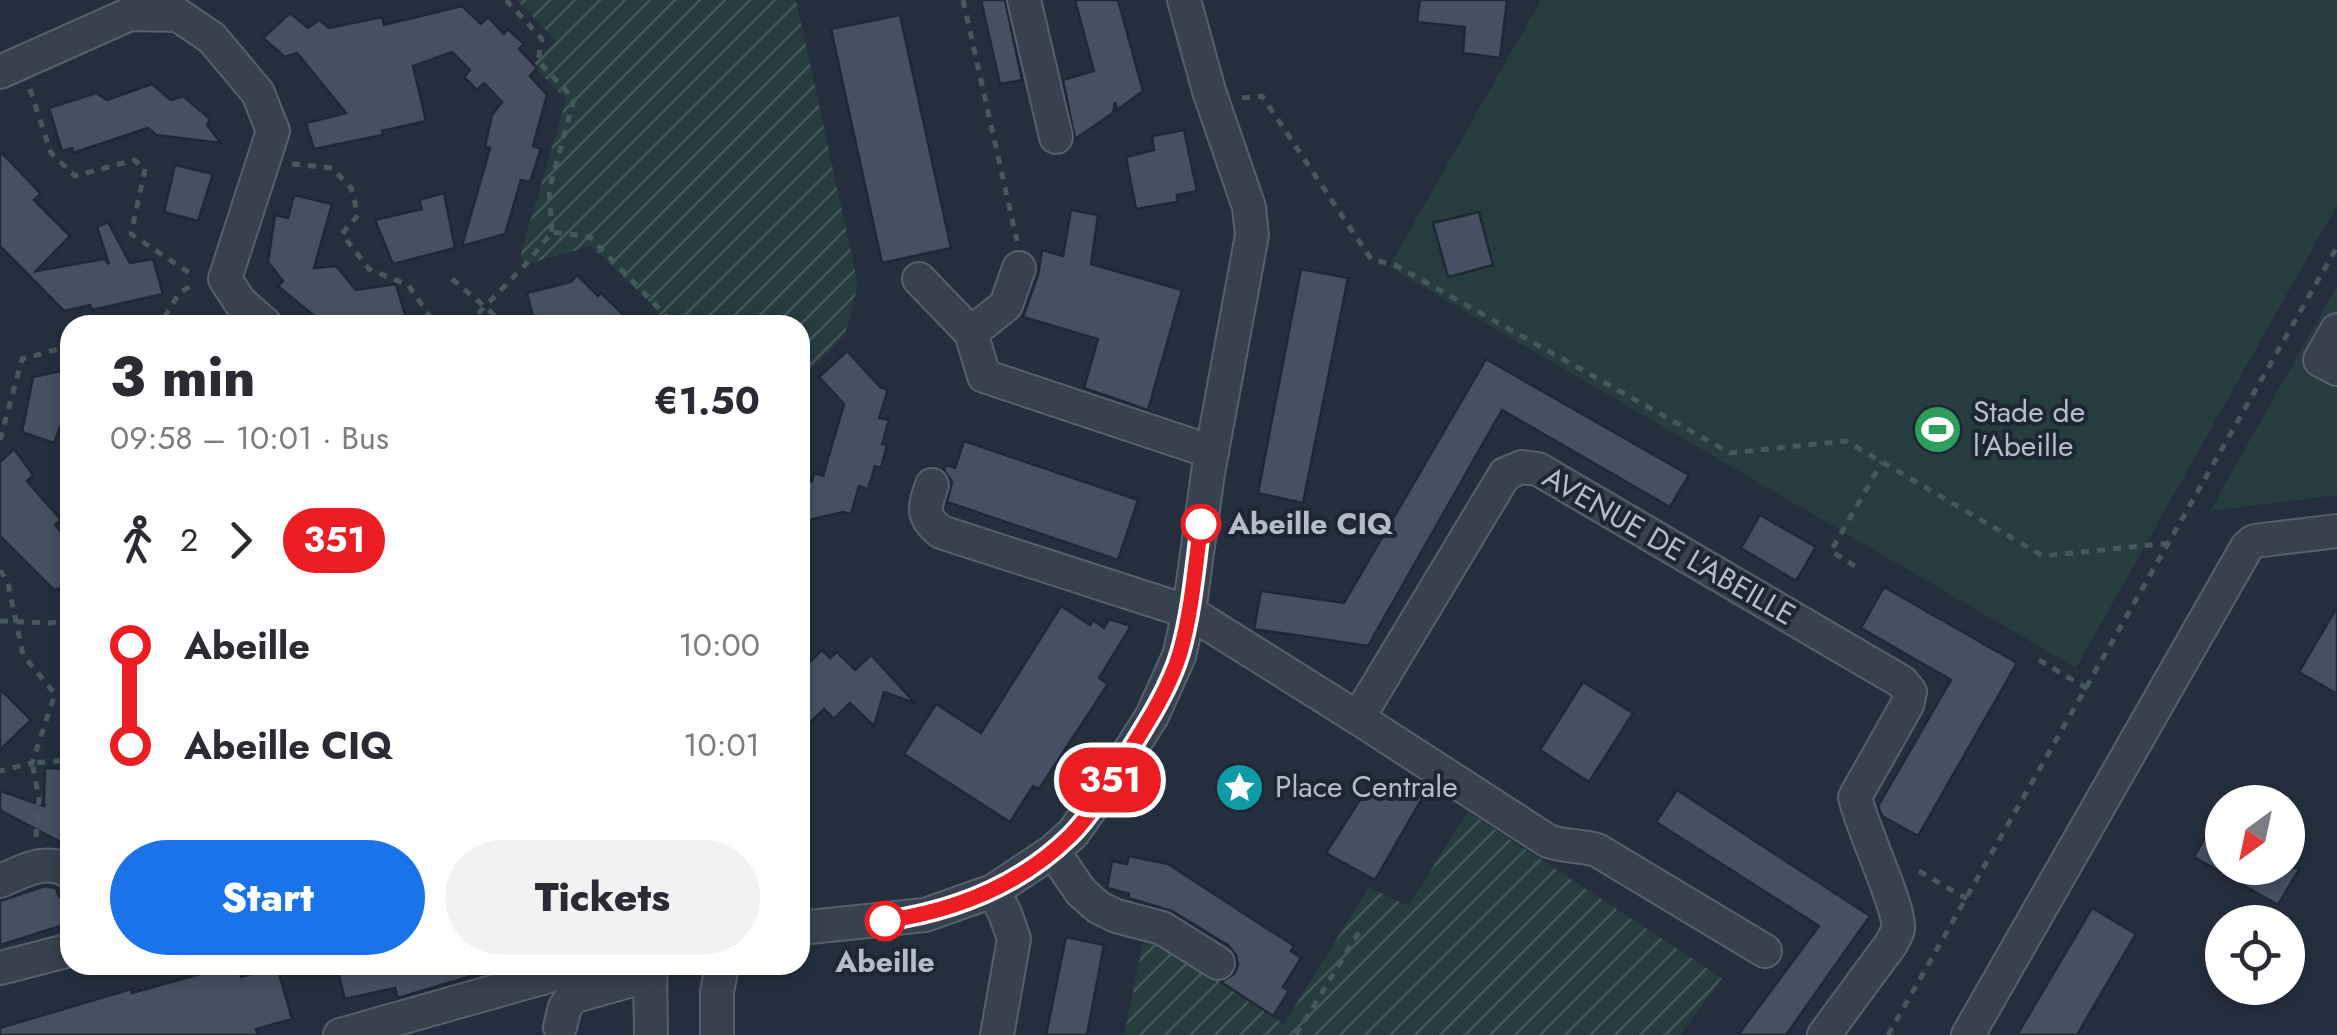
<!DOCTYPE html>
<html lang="en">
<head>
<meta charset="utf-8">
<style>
	body { margin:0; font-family:Jost,sans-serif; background:#f2f2f3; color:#2b2b33; height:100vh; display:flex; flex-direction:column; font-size:38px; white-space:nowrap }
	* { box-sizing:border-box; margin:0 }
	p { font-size:32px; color:#7c7c81 }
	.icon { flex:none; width:55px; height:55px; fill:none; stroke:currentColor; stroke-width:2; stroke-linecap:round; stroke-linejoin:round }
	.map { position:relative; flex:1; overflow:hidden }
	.drawer { position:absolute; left:60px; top:315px; width:750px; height:660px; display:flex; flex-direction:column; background:#fff; border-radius:30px; box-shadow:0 5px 15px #0003 }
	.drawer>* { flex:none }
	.badge { padding:0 20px; border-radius:32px; font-size:35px; line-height:65px }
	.needle { width:65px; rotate:213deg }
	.fabs { position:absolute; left:2205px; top:785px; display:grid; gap:20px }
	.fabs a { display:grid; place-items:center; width:100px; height:100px; border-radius:50%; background:#fff; box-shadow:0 5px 15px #0003; font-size:50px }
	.map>.badge { position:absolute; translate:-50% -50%; box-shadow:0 0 0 5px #fff }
	.legs { display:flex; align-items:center; gap:15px; height:110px; padding:0 50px; font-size:32px }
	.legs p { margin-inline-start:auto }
	.head { display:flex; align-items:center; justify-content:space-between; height:170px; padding:0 50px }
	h1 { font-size:55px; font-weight:800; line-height:75px }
	.action { display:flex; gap:20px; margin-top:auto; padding:20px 50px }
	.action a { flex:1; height:115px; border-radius:60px; background:#1a73e8; color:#fff; font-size:40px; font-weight:800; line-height:115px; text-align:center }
	.action a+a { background:#f2f2f3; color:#2b2b33 }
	ul { padding:0 50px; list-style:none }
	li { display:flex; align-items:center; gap:35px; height:100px; font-size:38px }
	li i { display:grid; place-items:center; width:15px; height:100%; margin:0 12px; background:currentColor }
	li i::after { content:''; width:25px; height:25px; margin:-12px; border:8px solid; border-radius:50%; background:#fff }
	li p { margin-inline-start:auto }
	li:first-child i { background:linear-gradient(#0000 50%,currentColor 0) }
	li:last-child i { background:linear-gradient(currentColor 50%,#0000 0) }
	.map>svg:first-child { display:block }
	.garden { fill:url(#garden-furrows) }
	.pitch { fill:#263c3f }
	.building { fill:#455162; stroke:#1f2835; stroke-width:2.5 }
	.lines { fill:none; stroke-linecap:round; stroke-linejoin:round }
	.minor-casing { stroke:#565f6c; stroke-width:36 }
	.path { stroke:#44595c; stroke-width:5; stroke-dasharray:8 8; stroke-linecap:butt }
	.minor { stroke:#38414e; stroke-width:32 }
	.line-1-casing { stroke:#fff; stroke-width:22 }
	.line-1 { stroke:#ed1d24; stroke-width:15 }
	.stop-1-dot { fill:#fff; stroke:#ed1d24; stroke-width:5 }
	.labels { text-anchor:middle; stroke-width:8; stroke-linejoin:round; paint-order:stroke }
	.poi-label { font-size:30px; fill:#b4bcc9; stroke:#1d2633; text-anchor:start }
	.stop-label { font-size:30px; font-weight:bold; fill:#b4bcc9; stroke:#1d2633; text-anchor:start }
	.street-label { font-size:30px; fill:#b4bcc9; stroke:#1d2633 }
</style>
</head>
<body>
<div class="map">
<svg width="2337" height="1035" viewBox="0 0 2337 1035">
	<defs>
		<pattern id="garden-furrows" width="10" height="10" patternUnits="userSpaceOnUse" patternTransform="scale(2.5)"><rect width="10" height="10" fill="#263c3f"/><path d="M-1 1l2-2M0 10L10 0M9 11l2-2" fill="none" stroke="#435659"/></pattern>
	</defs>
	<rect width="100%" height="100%" fill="#242f3e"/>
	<g class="garden">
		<polygon points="517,0 796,0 858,284 845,334 800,380 800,325 656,325 659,311 591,246 524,265 521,253 566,100 532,65 556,41"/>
		<polygon points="1468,812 1722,978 1680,1035 1124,1035 1144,939 1162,943 1284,1024 1369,887 1408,906"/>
	</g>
	<g class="pitch">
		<polygon points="1541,0 2337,0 2337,205 2076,668 1389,267"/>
		<polygon points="2337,286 2337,495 2210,511"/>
	</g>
	<g class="building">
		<polygon points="981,0 1005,0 1022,80 1000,84"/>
		<polygon points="1075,0 1118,0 1143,91 1117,110 1115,102 1113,113 1075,139 1063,80 1094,71"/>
		<polygon points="1420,0 1507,0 1500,58 1463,53 1465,27 1417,22"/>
		<polygon points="462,6 481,24 488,17 504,34 508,29 524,44 519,49 537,68 530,76 547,95 533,146 541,149 530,182 521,180 505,234 462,246 490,148 485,147 492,115 502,102 484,83 477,90 464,77 470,70 452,52 413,66 426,121 382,131 383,135 314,149 306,123 346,113 297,53 285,57 263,38 290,13 308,28 319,20 329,28 382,17 384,25"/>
		<polygon points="900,15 951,248 882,263 831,29"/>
		<polygon points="152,84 171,100 183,96 210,119 207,125 221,143 156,135 148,128 73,153 72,148 62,151 49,108 96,93 107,100"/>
		<polygon points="1184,130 1197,191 1177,195 1177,202 1136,209 1126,157 1154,150 1152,136"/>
		<polygon points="0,151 41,194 34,200 70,236 36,271 104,259 109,264 97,227 108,222 130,263 153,259 163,294 92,310 90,305 64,311 0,246"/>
		<polygon points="175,165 213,174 198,221 164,212"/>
		<polygon points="444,193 455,248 393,264 375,220 422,209 419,200"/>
		<polygon points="294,195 332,204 314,268 336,266 356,290 396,284 408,325 325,325 278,286 283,281 268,262 275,215 288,218"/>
		<polygon points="1071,210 1098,215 1091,264 1182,290 1148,410 1084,388 1098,339 1023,317 1038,275 1042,250 1063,256"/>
		<polygon points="1479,212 1493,265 1448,277 1433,223"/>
		<polygon points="1301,269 1348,278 1303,503 1258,493"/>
		<polygon points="577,275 598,296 601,293 634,325 562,325 559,322 535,325 527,293 571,282"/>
		<polygon points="847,351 880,387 888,390 879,418 889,420 882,444 887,445 881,468 875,466 868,489 859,486 851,514 843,512 800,522 800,484 812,481 814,473 823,476 844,404 819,377"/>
		<polygon points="1486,359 1689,475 1670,507 1502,410 1368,646 1254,629 1261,591 1344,603"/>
		<polygon points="70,369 70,402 54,443 22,432 33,377"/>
		<polygon points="964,441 1138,500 1118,560 947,502 952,482 944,470 946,465 955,468"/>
		<polygon points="14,449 33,475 27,481 61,520 55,525 70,542 70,586 54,590 0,536 0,462"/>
		<polygon points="1760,515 1816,547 1796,581 1741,548"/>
		<polygon points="1884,587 2017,663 1918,836 1882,816 1878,806 1951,680 1861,628"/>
		<polygon points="1061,606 1090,625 1093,620 1104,628 1109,619 1131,626 1099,678 1108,684 1039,789 1033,786 1010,822 904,754 936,704 981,733"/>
		<polygon points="2337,607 2337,694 2299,672"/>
		<polygon points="822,650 830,658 837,652 855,670 871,655 915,703 884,692 874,726 850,703 834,719 824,709 800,732 800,671"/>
		<polygon points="1583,682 1633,713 1589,782 1540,750"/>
		<polygon points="0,689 31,720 0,750"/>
		<polygon points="45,768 70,769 70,847 0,810 0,791 44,806"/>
		<polygon points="1373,779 1393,792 1399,782 1423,797 1375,880 1326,853"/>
		<polygon points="1677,790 1870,916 1786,1035 1738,1035 1819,926 1656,822"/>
		<polygon points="2222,808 2222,868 2300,868 2278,905 2194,857"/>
		<polygon points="1129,856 1168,864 1294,946 1291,951 1301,958 1283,987 1289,991 1273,1016 1221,982 1234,974 1238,965 1236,955 1229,946 1172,911 1128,898 1129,894 1107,888 1112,861 1127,864"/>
		<polygon points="45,886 56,888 59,897 70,899 70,923 0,945 0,901"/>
		<polygon points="2092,908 2136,934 2077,1035 2017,1035"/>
		<polygon points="1066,937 1104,945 1087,1035 1046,1035"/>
		<polygon points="232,965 238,965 241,977 277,966 292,1019 256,1029 258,1035 0,1035 0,1028 131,989 132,993"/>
		<polygon points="336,965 488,965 488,971 398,998 395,988 345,999"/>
	</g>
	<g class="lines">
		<defs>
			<g id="minor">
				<polyline points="1024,0 1056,137"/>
				<polyline points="0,72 130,14 178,15 212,38 258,93 273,131 225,279 240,302 266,325"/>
				<polyline points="919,279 971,333 984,376 1212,452"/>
				<polyline points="2337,330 2320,360 2337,369"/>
				<polyline points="971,333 1006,305 1019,268"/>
				<path d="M932,485C924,508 921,516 941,532L1189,612L1358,718L1505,474L1522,467L1538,469L1902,682L1910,692L1907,705L1855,797C1861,826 1901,909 1898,929C1897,935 1893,939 1891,944L1824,1035"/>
				<path d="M1358,718L1548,841C1565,847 1580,845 1597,850L1765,951"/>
				<polyline points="1053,851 1081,892 1098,907 1116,916 1162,928 1218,963"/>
				<path d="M0,881C24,871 46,857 70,872"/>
				<polyline points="993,891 1005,913 1014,939 997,1035"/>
				<polyline points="800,928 925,915 993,891 1053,851 1073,833 1117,771 1152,716 1179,656 1189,612 1208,473 1252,235 1249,207 1209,91 1184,0"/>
				<polyline points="650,965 651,1035"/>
				<polyline points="0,968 70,950"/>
				<polyline points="560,1027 565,1007 572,997 650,975"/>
				<polyline points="340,1035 588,965"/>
				<polyline points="717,1035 717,992 722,965"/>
				<polyline points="1968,1035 2247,547 2254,541 2337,531"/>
			</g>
		</defs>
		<use href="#minor" class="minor-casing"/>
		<g class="path">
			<polyline points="506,0 542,39 538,61 574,99 549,191 552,232"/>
			<polyline points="963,0 1017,241"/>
			<polyline points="30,89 51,153 75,176 134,160 145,169 131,234 194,276"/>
			<polyline points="1242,98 1262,96 1371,259 1397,266 1730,453 1846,441 2043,556 2170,543"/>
			<polyline points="292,164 332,168 351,188 358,215 342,234 369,269 408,285 436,325"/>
			<polyline points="452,279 506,325"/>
			<polyline points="152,325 162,322 179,293 194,284"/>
			<polyline points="467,325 527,263 552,232 590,237 669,319 667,325"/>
			<polyline points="0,440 22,359 70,346"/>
			<polyline points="1855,566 1831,551 1882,462"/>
			<polyline points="0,570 8,583 23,655 55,694 32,763 0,771"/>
			<polyline points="0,621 51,623 70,619"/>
			<polyline points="2039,660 2088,689"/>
			<polyline points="36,837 39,798 32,763 70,760"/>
			<polyline points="1919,871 1967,899"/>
			<polyline points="1296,1035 1362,927"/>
			<polyline points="1888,1035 2337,247"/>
		</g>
		<use href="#minor" class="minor"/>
	</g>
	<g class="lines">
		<defs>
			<path id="line-1" d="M885,921C954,911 1019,886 1070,836C1092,814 1111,781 1127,755C1147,723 1169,689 1180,653C1192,611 1195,567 1201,524"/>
		</defs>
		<use href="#line-1" class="line-1-casing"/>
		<use href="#line-1" class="line-1"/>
	</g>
	<defs>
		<symbol id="stadium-disc" viewBox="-11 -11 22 22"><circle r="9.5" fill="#2e9e5b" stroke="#1d2633"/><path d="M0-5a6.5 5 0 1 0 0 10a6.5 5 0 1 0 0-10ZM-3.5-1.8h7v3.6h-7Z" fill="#fff"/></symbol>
		<symbol id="sight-disc" viewBox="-11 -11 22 22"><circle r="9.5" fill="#0f9aa8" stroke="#1d2633"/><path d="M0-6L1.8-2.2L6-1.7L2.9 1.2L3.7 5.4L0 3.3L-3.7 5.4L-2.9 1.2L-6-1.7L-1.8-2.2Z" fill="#fff"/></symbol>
	</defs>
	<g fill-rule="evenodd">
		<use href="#stadium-disc" x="1910" y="402" width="55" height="55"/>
		<use href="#sight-disc" x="1212" y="760" width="55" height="55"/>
	</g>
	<g class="stop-1-dot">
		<circle cx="1201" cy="524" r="18"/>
		<circle cx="885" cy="921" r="18"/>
	</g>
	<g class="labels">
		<g class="poi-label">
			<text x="1973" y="422">Stade de<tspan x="1973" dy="34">l'Abeille</tspan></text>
			<text x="1275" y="797">Place Centrale</text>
		</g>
		<g class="stop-label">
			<text x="1228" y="534">Abeille CIQ</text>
			<text x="885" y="972" text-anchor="middle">Abeille</text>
		</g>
		<g class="street-label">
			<text transform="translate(1669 546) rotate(30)" y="10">AVENUE DE L'ABEILLE</text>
		</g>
	</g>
</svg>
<div class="fabs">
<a><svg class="needle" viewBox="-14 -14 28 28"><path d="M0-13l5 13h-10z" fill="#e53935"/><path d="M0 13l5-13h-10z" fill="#7c7c81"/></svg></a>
<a><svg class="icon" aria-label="locate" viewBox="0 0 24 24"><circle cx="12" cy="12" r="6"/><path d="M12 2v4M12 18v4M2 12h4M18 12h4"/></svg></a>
</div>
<b class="badge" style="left:1110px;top:780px;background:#ed1d24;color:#fff">351</b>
<section class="drawer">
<div class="head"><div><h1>3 min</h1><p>09:58 – 10:01 · Bus</p></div><b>€1.50</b></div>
<div class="legs"><svg class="icon" aria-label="walk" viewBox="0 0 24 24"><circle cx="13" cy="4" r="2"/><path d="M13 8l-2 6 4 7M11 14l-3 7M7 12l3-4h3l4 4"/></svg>2<svg class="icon" aria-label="forward" viewBox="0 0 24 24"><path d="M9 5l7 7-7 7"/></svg><b class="badge" style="background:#ed1d24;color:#fff">351</b></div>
<ul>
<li><i style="color:#ed1d24"></i><b>Abeille</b><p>10:00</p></li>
<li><i style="color:#ed1d24"></i><b>Abeille CIQ</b><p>10:01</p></li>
</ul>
<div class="action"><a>Start</a><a>Tickets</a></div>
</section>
</div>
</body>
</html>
